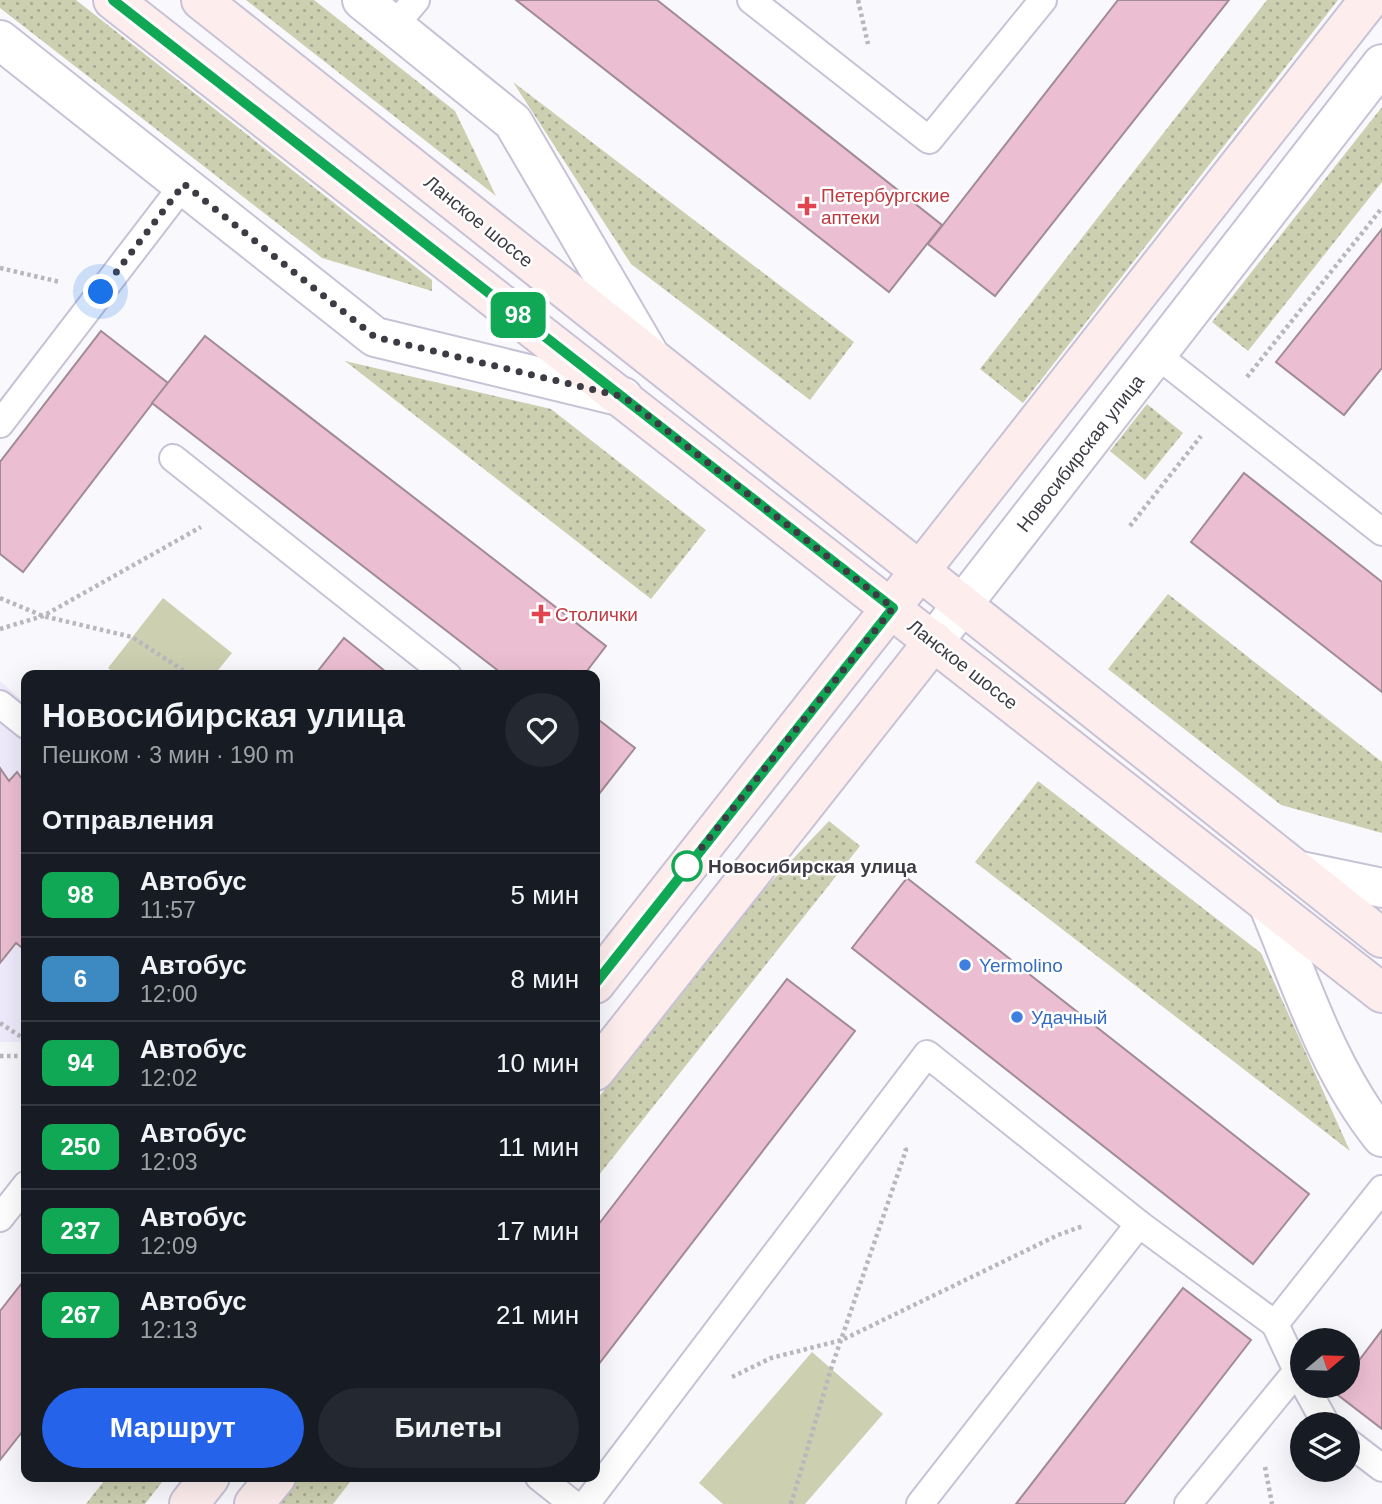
<!DOCTYPE html>
<html lang="ru">
<head>
<meta charset="utf-8">
<style>
	body { margin:0; font-family:Arial,sans-serif; background:#242831; color:#f1f3f6; height:100vh; display:flex; flex-direction:column; font-size:26px; white-space:nowrap }
	* { box-sizing:border-box; margin:0 }
	p { font-size:23px; color:#9ea1a6 }
	.icon { flex:none; width:38px; height:38px; fill:none; stroke:currentColor; stroke-width:2; stroke-linecap:round; stroke-linejoin:round }
	.map { position:relative; flex:1; overflow:hidden }
	.side { position:absolute; left:21px; top:670px; width:579px; height:812px; display:flex; flex-direction:column; background:#171b24; border-radius:14px; box-shadow:0 7px 28px #0002 }
	.side>* { flex:none }
	.badge { padding:0 14px; border-radius:10px; font-size:24px; line-height:46px }
	.needle { width:46px; rotate:71deg }
	.tools { position:absolute; left:1290px; top:1328px; display:grid; gap:14px }
	.tools a { display:grid; place-items:center; width:70px; height:70px; border-radius:50%; background:#171b24; box-shadow:0 7px 28px #0002; font-size:35px }
	.you { position:absolute; width:35px; height:35px; margin:-18px; border:5px solid #fff; border-radius:50%; background:#1a73e8; box-shadow:0 0 0 10px #1a73e833 }
	.map>.badge { position:absolute; translate:-50% -50%; box-shadow:0 0 0 4px #fff }
	h2 { padding:0 21px; font-size:26px; line-height:63px }
	.round { display:grid; place-items:center; flex:none; width:74px; height:74px; border-radius:37px; background:#242831 }
	.headline { display:flex; align-items:center; justify-content:space-between; height:119px; padding:0 21px }
	h1 { font-size:33px; font-weight:800; line-height:52px }
	.button { display:flex; gap:14px; margin-top:auto; padding:14px 21px }
	.button a { flex:1; height:80px; border-radius:42px; background:#2563eb; color:#fff; font-size:28px; font-weight:800; line-height:80px; text-align:center }
	.button a+a { background:#242831; color:#f1f3f6 }
	ul { padding:0; list-style:none }
	li { display:flex; align-items:center; gap:21px; height:84px; padding:0 21px; border-top:2px solid #363941 }
	li div { flex:1 }
	li b { display:block; font-size:26px }
	li em { font-style:normal }
	li .badge { min-width:77px; font-weight:700; text-align:center }
	.map>svg:first-child { display:block }
	.built { fill:#efebfc }
	.grass { fill:url(#grass-dots) }
	.green { fill:#cdcfb1 }
	.building { fill:#ecbed2; stroke:#a18b94; stroke-width:2 }
	.lines { fill:none; stroke-linecap:round; stroke-linejoin:round }
	.lane-casing { stroke:#c7c2d6; stroke-width:30 }
	.street-casing { stroke:#c7c2d6; stroke-width:42 }
	.secondary-casing { stroke:#c7c2d6; stroke-width:42 }
	.path { stroke:#b8b7bc; stroke-width:4.5; stroke-dasharray:3.5 3.5; stroke-linecap:butt }
	.lane { stroke:#fff; stroke-width:26 }
	.street { stroke:#fff; stroke-width:38 }
	.secondary { stroke:#fdeeed; stroke-width:38 }
	.line-casing { stroke:#fff; stroke-width:16 }
	.line { stroke:#10a855; stroke-width:10 }
	.walk { stroke:#3d3b43; stroke-width:7; stroke-dasharray:0 12.6 }
	.health-dot { fill:#e0444e; stroke:#fff; stroke-width:2.5 }
	.stop-dot { fill:#fff; stroke:#10a855; stroke-width:3.5 }
	.shop-dot { fill:#3f7fe0; stroke:#fff; stroke-width:2.5 }
	.labels { text-anchor:middle; stroke-width:5; stroke-linejoin:round; paint-order:stroke }
	.health-label { font-size:19px; fill:#be3a42; stroke:#fff; text-anchor:start }
	.street-label { font-size:19px; fill:#3d3b43; stroke:#fff }
	.stop-label { font-size:19px; font-weight:bold; fill:#3d3b43; stroke:#fff; text-anchor:start }
	.shop-label { font-size:19px; fill:#366cbe; stroke:#fff; text-anchor:start }
</style>
</head>
<body>
<div class="map">
<svg width="1382" height="1504" viewBox="0 0 1382 1504">
	<defs>
		<pattern id="grass-dots" width="8" height="8" patternUnits="userSpaceOnUse" patternTransform="scale(1.75)"><rect width="8" height="8" fill="#cdcfb1"/><path d="M2 2h.1M6 6h.1" fill="none" stroke="#a8a992" stroke-width="1.8" stroke-linecap="round"/></pattern>
	</defs>
	<rect width="100%" height="100%" fill="#f9f8fc"/>
	<polygon class="built" points="0,681 26,704 26,1042 0,1042"/>
	<g class="grass">
		<polygon points="0,0 76,0 432,280 432,291 322,258 0,8"/>
		<polygon points="246,0 314,0 455,111 496,196"/>
		<polygon points="1267,0 1338,0 1023,403 980,369"/>
		<polygon points="513,82 854,342 810,400 631,264"/>
		<polygon points="1382,107 1382,182 1248,351 1212,322"/>
		<polygon points="345,361 551,409 706,530 651,599"/>
		<polygon points="1147,404 1183,433 1145,480 1110,451"/>
		<polygon points="1168,594 1382,762 1382,833 1281,805 1108,669"/>
		<polygon points="1038,781 1261,953 1350,1151 975,862"/>
		<polygon points="829,821 860,846 595,1180 595,1102 749,905"/>
		<polygon points="107,1477 166,1477 145,1504 86,1504"/>
		<polygon points="300,1477 354,1477 333,1504 278,1504"/>
	</g>
	<g class="green">
		<polygon points="163,598 232,653 214,675 117,675 108,668"/>
		<polygon points="812,1352 883,1414 805,1504 723,1504 699,1483"/>
	</g>
	<g class="building">
		<polygon points="516,0 657,0 942,225 889,292"/>
		<polygon points="1118,0 1229,0 995,296 928,244"/>
		<polygon points="1382,229 1382,368 1344,415 1276,362"/>
		<polygon points="101,331 168,383 23,572 0,554 0,462"/>
		<polygon points="205,336 606,646 583,676 505,676 152,403"/>
		<polygon points="1244,473 1382,582 1382,692 1191,542"/>
		<polygon points="344,638 391,676 314,676"/>
		<polygon points="595,717 635,748 595,799"/>
		<polygon points="0,768 9,781 17,772 26,784 26,951 16,943 0,963"/>
		<polygon points="907,878 1309,1194 1253,1264 852,948"/>
		<polygon points="787,979 855,1031 595,1369 595,1229"/>
		<polygon points="26,1278 26,1427 0,1460 0,1311"/>
		<polygon points="1183,1288 1251,1340 1124,1504 1016,1504"/>
		<polygon points="1382,1330 1382,1429 1334,1392 1339,1386 1348,1386 1348,1375"/>
	</g>
	<g class="lines">
		<defs>
			<g id="lane">
				<polyline points="751,0 929,140 1043,0"/>
				<polyline points="394,26 416,0"/>
				<polyline points="1157,355 1382,532"/>
				<polyline points="0,424 184,184"/>
				<polyline points="173,458 448,676"/>
				<polyline points="0,704 26,725"/>
				<polyline points="0,1218 26,1185"/>
				<polyline points="1275,1324 1297,1371"/>
				<polyline points="1305,1386 1326,1424"/>
				<polyline points="1348,1442 1382,1468"/>
				<polyline points="539,1477 573,1504"/>
				<polyline points="586,1504 927,1054 1139,1224 1275,1324 1382,1189"/>
				<polyline points="920,1504 1139,1224"/>
				<polyline points="1188,1504 1297,1371 1302,1381"/>
			</g>
			<g id="street">
				<polyline points="362,0 513,122 650,356"/>
				<polyline points="0,40 375,337 623,397"/>
				<polyline points="934,641 1382,64"/>
				<polyline points="1296,870 1382,888"/>
				<path d="M1268,904C1301,983 1328,1070 1382,1137"/>
			</g>
			<g id="secondary">
				<polyline points="113,0 1382,993"/>
				<polyline points="201,0 1382,938"/>
				<polyline points="595,984 1369,0"/>
				<polyline points="595,1071 934,641"/>
				<polyline points="189,1504 210,1477"/>
				<polyline points="254,1504 276,1477"/>
			</g>
		</defs>
		<use href="#lane" class="lane-casing"/>
		<use href="#street" class="street-casing"/>
		<use href="#secondary" class="secondary-casing"/>
		<g class="path">
			<polyline points="858,0 868,44"/>
			<polyline points="0,268 60,282"/>
			<polyline points="1247,377 1382,208"/>
			<polyline points="1130,526 1201,436"/>
			<polyline points="0,598 43,616 132,637 192,676"/>
			<polyline points="0,629 43,616 201,527"/>
			<polyline points="0,1023 26,1040"/>
			<polyline points="0,1056 26,1056"/>
			<polyline points="732,1377 771,1358 842,1340 1058,1235 1083,1226"/>
			<polyline points="1265,1467 1272,1504"/>
			<polyline points="791,1504 831,1369 906,1150 904,1146"/>
		</g>
		<use href="#lane" class="lane"/>
		<use href="#street" class="street"/>
		<use href="#secondary" class="secondary"/>
	</g>
	<g class="lines">
		<defs>
			<polyline id="line" points="113,0 893,608 595,984"/>
		</defs>
		<use href="#line" class="line-casing"/>
		<use href="#line" class="line"/>
		<polyline class="walk" points="101,292 184,184 375,337 624,397 893,608 687,866"/>
	</g>
	<g class="health-dot">
		<path d="M803.5 195.5h7v7h7v7h-7v7h-7v-7h-7v-7h7z"/>
		<path d="M537.5 603.5h7v7h7v7h-7v7h-7v-7h-7v-7h7z"/>
	</g>
	<circle class="stop-dot" cx="687" cy="866" r="14"/>
	<g class="shop-dot">
		<circle cx="965" cy="965" r="7"/>
		<circle cx="1017" cy="1017" r="7"/>
	</g>
	<g class="labels">
		<g class="health-label">
			<text x="821" y="202">Петербургские<tspan x="821" dy="22">аптеки</tspan></text>
			<text x="555" y="621">Столички</text>
		</g>
		<g class="street-label">
			<text transform="translate(479 221) rotate(39)" y="7">Ланское шоссе</text>
			<text transform="translate(1080 453) rotate(-52)" y="7">Новосибирская улица</text>
			<text transform="translate(963 664) rotate(38)" y="7">Ланское шоссе</text>
		</g>
		<g class="stop-label">
			<text x="708" y="873">Новосибирская улица</text>
		</g>
		<g class="shop-label">
			<text x="979" y="972">Yermolino</text>
			<text x="1031" y="1024">Удачный</text>
		</g>
	</g>
</svg>
<div class="tools">
<a><svg class="needle" viewBox="-14 -14 28 28"><path d="M0-13l5 13h-10z" fill="#e53935"/><path d="M0 13l5-13h-10z" fill="#9ea1a6"/></svg></a>
<a><svg class="icon" aria-label="layers" viewBox="0 0 24 24"><path d="M12 4l9 5-9 5-9-5zM3 14l9 5 9-5"/></svg></a>
</div>
<div class="you" style="left:101px;top:292px"></div>
<b class="badge" style="left:518px;top:315px;background:#10a855;color:#fff">98</b>
<section class="side">
<div class="headline"><div><h1>Новосибирская улица</h1><p>Пешком · 3 мин · 190 m</p></div><a class="round"><svg class="icon" aria-label="heart" viewBox="0 0 24 24"><path d="M12 20l-8-8c-3-5 5-10 8-4 3-6 11-1 8 4z"/></svg></a></div>
<h2>Отправления</h2>
<ul>
<li><span class="badge" style="background:#10a855;color:#fff">98</span><div><b>Автобус</b><p>11:57</p></div><em>5 мин</em></li>
<li><span class="badge" style="background:#3d8ac2;color:#fff">6</span><div><b>Автобус</b><p>12:00</p></div><em>8 мин</em></li>
<li><span class="badge" style="background:#10a855;color:#fff">94</span><div><b>Автобус</b><p>12:02</p></div><em>10 мин</em></li>
<li><span class="badge" style="background:#10a855;color:#fff">250</span><div><b>Автобус</b><p>12:03</p></div><em>11 мин</em></li>
<li><span class="badge" style="background:#10a855;color:#fff">237</span><div><b>Автобус</b><p>12:09</p></div><em>17 мин</em></li>
<li><span class="badge" style="background:#10a855;color:#fff">267</span><div><b>Автобус</b><p>12:13</p></div><em>21 мин</em></li>
</ul>
<div class="button"><a>Маршрут</a><a>Билеты</a></div>
</section>
</div>
</body>
</html>
